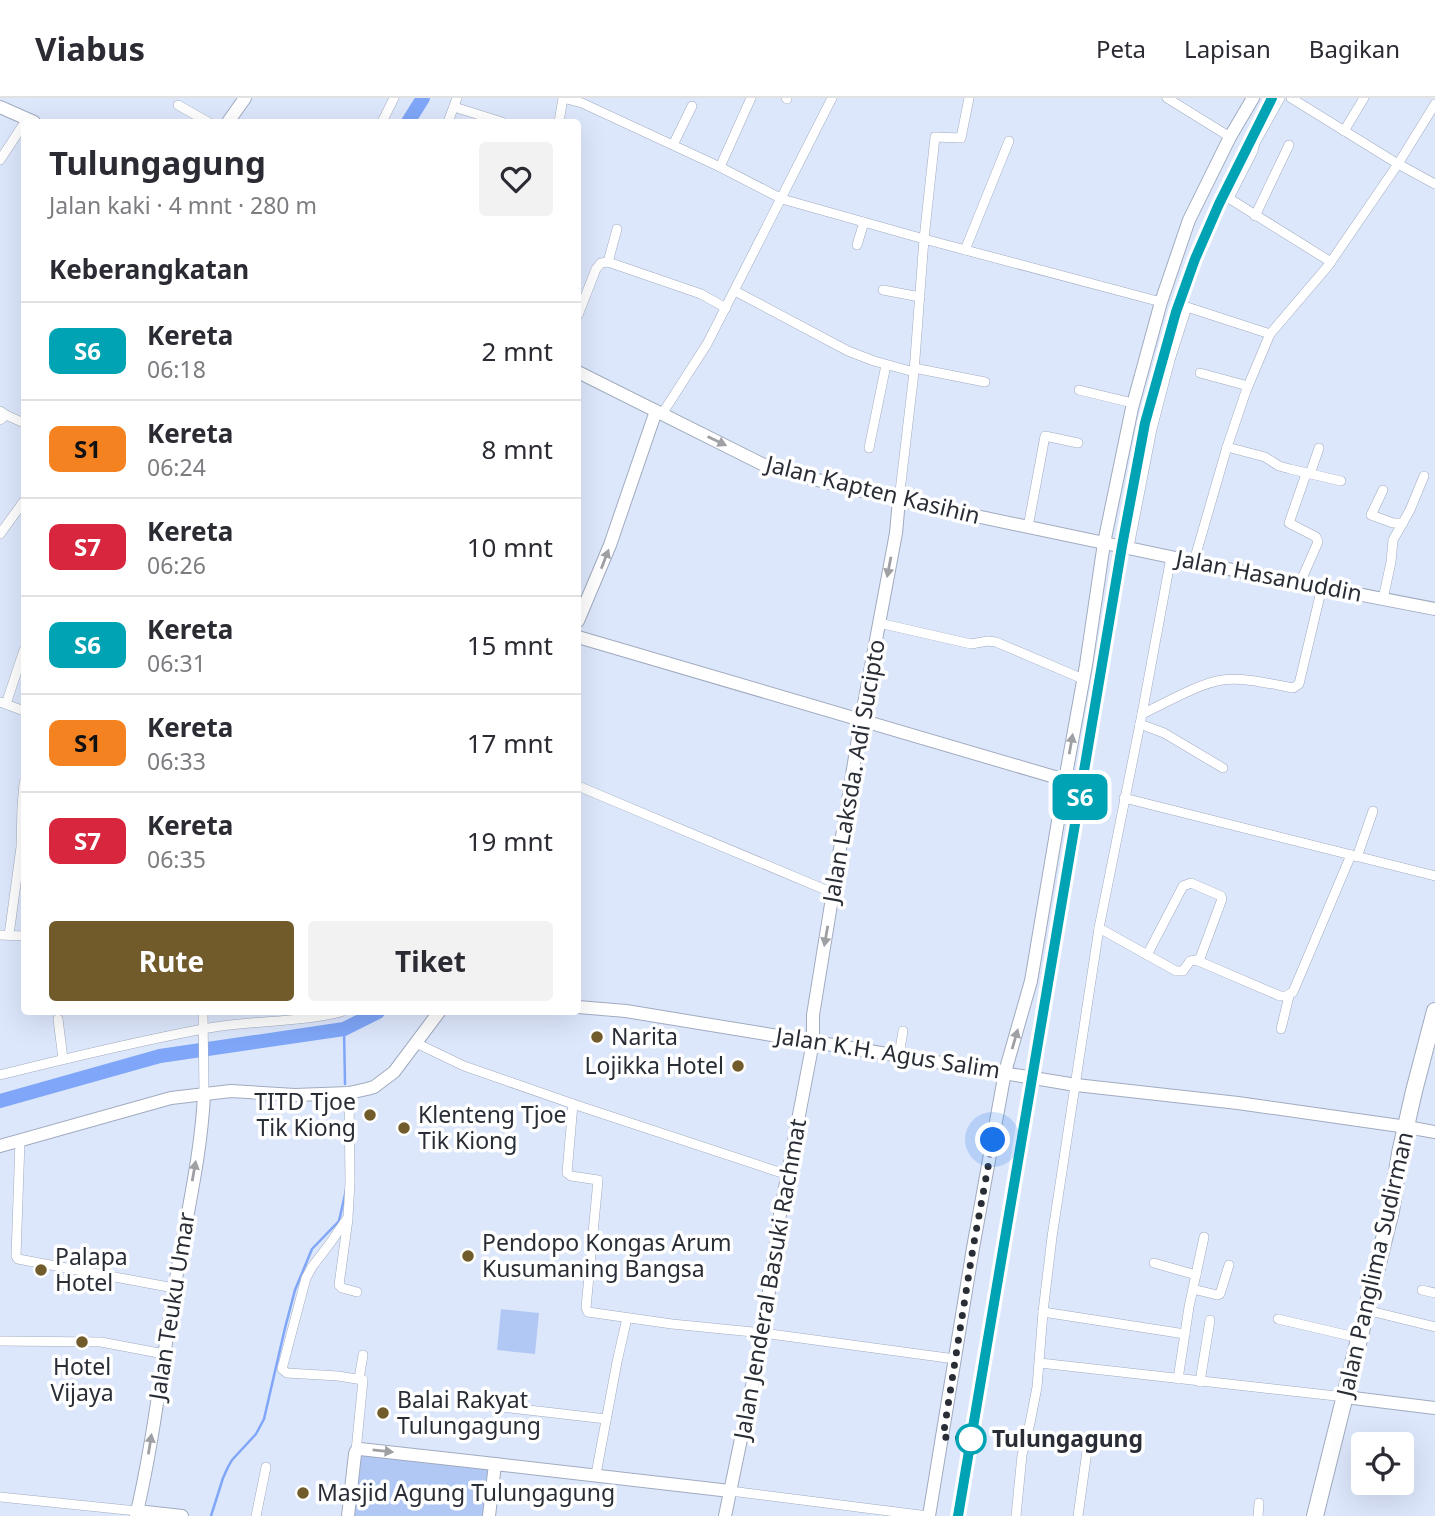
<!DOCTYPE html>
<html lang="id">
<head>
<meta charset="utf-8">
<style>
	body { margin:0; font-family:"Noto Sans",sans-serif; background:#f2f2f3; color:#2b2b33; height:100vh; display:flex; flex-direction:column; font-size:26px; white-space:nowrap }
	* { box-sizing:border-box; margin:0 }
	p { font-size:23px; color:#7c7c81 }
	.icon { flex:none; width:38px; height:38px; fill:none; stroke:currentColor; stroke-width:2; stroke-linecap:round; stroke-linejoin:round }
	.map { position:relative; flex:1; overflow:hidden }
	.side { position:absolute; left:21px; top:21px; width:560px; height:896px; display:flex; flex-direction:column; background:#fff; border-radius:7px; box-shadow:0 7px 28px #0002 }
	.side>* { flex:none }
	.badge { padding:0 14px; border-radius:10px; font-size:24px; line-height:46px }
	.controls { position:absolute; left:1351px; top:1334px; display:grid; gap:14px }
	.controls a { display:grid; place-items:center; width:63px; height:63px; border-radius:7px; background:#fff; box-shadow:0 7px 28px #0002; font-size:35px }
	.you { position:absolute; width:35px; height:35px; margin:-18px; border:5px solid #fff; border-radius:50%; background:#1a73e8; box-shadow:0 0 0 10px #1a73e833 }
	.map>.badge { position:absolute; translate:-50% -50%; box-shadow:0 0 0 4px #fff }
	h2 { padding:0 28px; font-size:26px; line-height:63px }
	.round { display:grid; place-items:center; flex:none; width:74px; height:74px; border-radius:7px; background:#f2f2f3 }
	.summary { display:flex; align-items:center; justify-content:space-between; height:119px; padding:0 28px }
	h1 { font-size:33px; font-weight:700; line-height:52px }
	.primary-button { display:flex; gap:14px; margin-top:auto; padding:14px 28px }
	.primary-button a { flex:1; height:80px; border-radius:7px; background:#715b2b; color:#fff; font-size:28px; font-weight:700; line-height:80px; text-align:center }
	.primary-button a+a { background:#f2f2f3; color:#2b2b33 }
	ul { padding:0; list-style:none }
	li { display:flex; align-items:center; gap:21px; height:98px; padding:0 28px; border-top:2px solid #e1e1e2 }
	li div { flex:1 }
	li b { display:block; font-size:26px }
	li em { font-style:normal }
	li .badge { min-width:77px; font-weight:700; text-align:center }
	header { display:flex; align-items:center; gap:42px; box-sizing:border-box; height:98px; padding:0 35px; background:#fff; border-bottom:2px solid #e1e1e2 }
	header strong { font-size:33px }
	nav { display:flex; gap:38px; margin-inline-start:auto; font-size:24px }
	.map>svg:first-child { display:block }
	.green { fill:#b1c8f5 }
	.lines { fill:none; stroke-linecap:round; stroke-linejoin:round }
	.stream { stroke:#7fa6f8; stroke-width:2.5 }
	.river { stroke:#7fa6f8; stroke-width:14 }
	.street-casing { stroke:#a1abbf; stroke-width:10 }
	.secondary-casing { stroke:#a1abbf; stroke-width:14 }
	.highway-casing { stroke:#a1abbf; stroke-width:18 }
	.street { stroke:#fff; stroke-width:9 }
	.secondary { stroke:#fff; stroke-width:12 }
	.highway { stroke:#fff; stroke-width:16 }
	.rail { stroke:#838a98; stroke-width:2.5 }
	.oneway { fill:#9fa0a4 }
	.line-casing { stroke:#fff; stroke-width:16 }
	.line { stroke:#00a3b4; stroke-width:10 }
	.walk { stroke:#292d35; stroke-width:7; stroke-dasharray:0 12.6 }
	.poi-dot { fill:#715b2b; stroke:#fff; stroke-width:2.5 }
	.stop-dot { fill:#fff; stroke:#00a3b4; stroke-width:3.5 }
	.labels { text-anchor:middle; stroke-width:7; stroke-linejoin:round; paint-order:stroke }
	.street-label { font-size:23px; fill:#292d35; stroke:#fff }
	.poi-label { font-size:23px; fill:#292d35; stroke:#fff; text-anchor:start }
	.stop-label { font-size:23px; font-weight:bold; fill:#292d35; stroke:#fff; text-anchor:start }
</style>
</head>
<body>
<header>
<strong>Viabus</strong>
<nav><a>Peta</a><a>Lapisan</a><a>Bagikan</a></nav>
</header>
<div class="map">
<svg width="1435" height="1418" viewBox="0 0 1435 1418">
	<rect width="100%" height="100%" fill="#dde7fc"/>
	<g class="green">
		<polygon points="501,1211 539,1215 535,1256 497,1252"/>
		<polygon points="357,1357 490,1369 486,1418 350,1418"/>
	</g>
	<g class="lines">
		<g class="stream">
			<polyline points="344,931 345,986"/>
			<polyline points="211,1418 223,1380 228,1369 232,1362 256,1336 264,1321 285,1230 295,1192 312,1151 339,1123 346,1092"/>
		</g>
		<g class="river">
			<polyline points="408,24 423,0"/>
			<polyline points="0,1003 160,958 344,931 378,914"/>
		</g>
		<defs>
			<g id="street">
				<polyline points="786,0 787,1"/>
				<polyline points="1167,0 1230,39"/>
				<polyline points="1280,0 1255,45 1253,53 1230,98 1230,101 1331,164"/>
				<polyline points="1291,0 1398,66 1435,86"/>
				<polyline points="178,7 208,24"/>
				<polyline points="454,9 502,24"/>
				<polyline points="382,24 394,0"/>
				<polyline points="448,24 457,0"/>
				<polyline points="559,24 563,0 582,5 720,69 782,101 924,141 1161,204"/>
				<polyline points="1344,33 1364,0"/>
				<polyline points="673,47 692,8"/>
				<polyline points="0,62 27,21"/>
				<polyline points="720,69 751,0"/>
				<polyline points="1255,118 1289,47"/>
				<polyline points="857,147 864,124"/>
				<polyline points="965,152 1009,43"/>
				<polyline points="608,164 617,131"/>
				<polyline points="883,192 920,199"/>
				<polyline points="735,193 848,253 874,263 914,274"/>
				<polyline points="578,217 596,171 601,165 608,164 701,196 726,210"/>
				<polyline points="914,270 985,284"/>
				<polyline points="1200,275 1248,288"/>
				<polyline points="1079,292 1133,305"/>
				<polyline points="0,313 6,317 0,322"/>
				<polyline points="662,316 707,246 832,0"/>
				<polyline points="6,317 24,325"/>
				<polyline points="1227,349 1265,359 1279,368 1290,371 1341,383"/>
				<polyline points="869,350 886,267"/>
				<polyline points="1310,376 1319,350"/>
				<polyline points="1383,392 1371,417 1393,425 1403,425"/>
				<polyline points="899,402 914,274 924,141 935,39 961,40 969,0"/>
				<polyline points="1028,429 1045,338 1078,345"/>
				<polyline points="0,436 24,403"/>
				<polyline points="1129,449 1152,331 1170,262 1187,209 1270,236"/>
				<polyline points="1194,463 1227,349 1246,293 1270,236 1328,168 1398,66 1435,6"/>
				<polyline points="1300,485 1318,444 1316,439 1289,425 1306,376"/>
				<polyline points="1383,501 1391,464 1393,442 1410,412 1424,378"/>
				<polyline points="879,525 971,546 988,543 996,544 1083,581"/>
				<polyline points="0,604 24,613"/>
				<polyline points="6,606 24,552"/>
				<path d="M1142,616C1163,606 1200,585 1222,582C1245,579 1271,586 1293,590L1299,586L1322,489"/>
				<polyline points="1140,626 1164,635 1223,670"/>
				<polyline points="578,688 833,795"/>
				<polyline points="1124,700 1435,778"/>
				<polyline points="1357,759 1373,713"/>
				<polyline points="1099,830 1176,873 1183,873 1190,863 1196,862 1280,898 1286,898 1293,894 1351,757"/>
				<polyline points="0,837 24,838"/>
				<polyline points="9,837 21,749 22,708 24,685"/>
				<polyline points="1147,857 1183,788 1191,785 1221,798 1222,801 1199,863"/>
				<polyline points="203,914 204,997"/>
				<polyline points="58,921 63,961"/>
				<polyline points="1281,931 1289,898"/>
				<polyline points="416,945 464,968 573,1006 788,1077"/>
				<polyline points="899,957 903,933"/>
				<path d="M0,977C68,960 135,944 203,931C249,922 297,925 341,914"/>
				<polyline points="349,995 350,1085 348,1119 331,1144 312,1169 306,1180 282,1271 287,1275 338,1278 363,1282 356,1353"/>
				<polyline points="573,1006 567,1075 571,1078 598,1082 586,1210 588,1214 672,1226 763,1235 955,1261"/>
				<polyline points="20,1043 16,1158 18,1161 174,1190"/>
				<polyline points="348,1121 339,1187 342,1190 357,1194"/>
				<polyline points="1154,1165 1196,1177"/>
				<polyline points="1193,1191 1217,1197 1220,1196 1229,1167"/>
				<polyline points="1422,1192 1435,1195"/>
				<polyline points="1366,1212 1435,1229"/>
				<polyline points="1043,1214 1185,1236"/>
				<polyline points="1278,1221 1359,1240"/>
				<polyline points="0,1243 101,1244 164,1256"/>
				<polyline points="1040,1265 1345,1299"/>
				<polyline points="359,1281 363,1257"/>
				<polyline points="1178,1281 1189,1209 1204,1139"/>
				<polyline points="1200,1284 1210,1222"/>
				<polyline points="468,1305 606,1321"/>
				<polyline points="596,1376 617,1264 627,1220"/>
				<polyline points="730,1393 928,1418"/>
				<polyline points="0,1399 137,1413"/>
				<polyline points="256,1418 266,1369"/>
				<polyline points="1016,1418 1022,1357 1030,1325 1037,1289 1043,1214 1052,1139 1099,830 1142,616 1171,459"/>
				<polyline points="1078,1418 1087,1353"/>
				<polyline points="1258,1418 1259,1405"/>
			</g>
			<g id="secondary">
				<polyline points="0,9 34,24"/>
				<polyline points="228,24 245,0"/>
				<polyline points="578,274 770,370 853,391 933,409 1223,470 1435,511"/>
				<polyline points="578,523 610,447 656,313"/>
				<polyline points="578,539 1065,682"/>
				<polyline points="578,909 626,913 1076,987 1238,1005 1407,1029 1435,1034"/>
				<polyline points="0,1048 171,1000 231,993 295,997 349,995 367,991 374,989 394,974 439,914"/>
				<polyline points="1345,1299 1435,1310"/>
				<polyline points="495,1366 730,1393"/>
				<polyline points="137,1413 182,1418"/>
				<path d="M136,1418C154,1342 162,1264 175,1187C185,1124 201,1060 204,997"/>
				<polyline points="348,1418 355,1356 356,1353 360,1351 495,1366 489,1418"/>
				<polyline points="725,1418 763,1235 780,1116 813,944 813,917 861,622 896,435 899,402"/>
				<polyline points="929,1418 973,1150 1005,974 1031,883 1065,682 1086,567 1104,445 1132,310 1161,204 1189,122 1230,39 1253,0"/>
			</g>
			<polyline id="highway" points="1315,1418 1391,1113 1400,1055 1414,993 1435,913"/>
		</defs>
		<use href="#street" class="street-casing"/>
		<use href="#secondary" class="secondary-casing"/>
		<use href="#highway" class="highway-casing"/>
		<use href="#street" class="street"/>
		<use href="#secondary" class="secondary"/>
		<use href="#highway" class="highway"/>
		<g class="rail">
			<polyline points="978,1305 1122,448 1145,325 1176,214 1195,161 1219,106 1272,0"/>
			<polyline points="958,1418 967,1367"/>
		</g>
	</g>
	<defs><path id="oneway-solid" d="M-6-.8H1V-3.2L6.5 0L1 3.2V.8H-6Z" transform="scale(1.75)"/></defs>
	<g class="oneway">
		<use href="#oneway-solid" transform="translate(717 343) rotate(26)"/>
		<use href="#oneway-solid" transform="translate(605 461) rotate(-69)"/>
		<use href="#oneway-solid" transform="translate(889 469) rotate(101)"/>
		<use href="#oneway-solid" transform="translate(1071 646) rotate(-80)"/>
		<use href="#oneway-solid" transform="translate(826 838) rotate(100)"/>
		<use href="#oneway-solid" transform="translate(1015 941) rotate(-74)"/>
		<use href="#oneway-solid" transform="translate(194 1073) rotate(-80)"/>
		<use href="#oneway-solid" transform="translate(150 1346) rotate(-81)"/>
		<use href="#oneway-solid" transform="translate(383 1353) rotate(6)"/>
	</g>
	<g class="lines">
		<defs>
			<polyline id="line" points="958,1418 1122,448 1145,325 1176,214 1195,161 1219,106 1272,0"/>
		</defs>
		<use href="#line" class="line-casing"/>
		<use href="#line" class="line"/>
		<polyline class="walk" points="971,1341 943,1339 973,1150 993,1042"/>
	</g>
	<g class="poi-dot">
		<circle cx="597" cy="939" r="7"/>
		<circle cx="738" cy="968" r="7"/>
		<circle cx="370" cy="1017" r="7"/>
		<circle cx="404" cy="1030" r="7"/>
		<circle cx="468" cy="1158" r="7"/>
		<circle cx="41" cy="1172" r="7"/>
		<circle cx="82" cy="1244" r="7"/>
		<circle cx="383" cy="1315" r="7"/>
		<circle cx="303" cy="1395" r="7"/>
	</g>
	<circle class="stop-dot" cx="971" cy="1341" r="14"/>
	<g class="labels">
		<g class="street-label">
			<text transform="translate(873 392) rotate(14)" y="8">Jalan Kapten Kasihin</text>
			<text transform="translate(1269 478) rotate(11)" y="8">Jalan Hasanuddin</text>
			<text transform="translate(854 673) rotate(-80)" y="8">Jalan Laksda. Adi Sucipto</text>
			<text transform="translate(888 955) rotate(9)" y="8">Jalan K.H. Agus Salim</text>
			<text transform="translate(1375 1166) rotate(-77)" y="8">Jalan Panglima Sudirman</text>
			<text transform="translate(770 1181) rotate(-80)" y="8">Jalan Jenderal Basuki Rachmat</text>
			<text transform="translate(172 1208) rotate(-81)" y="8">Jalan Teuku Umar</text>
		</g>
		<g class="poi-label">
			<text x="611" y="947">Narita</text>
			<text x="724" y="976" text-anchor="end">Lojikka Hotel</text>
			<text x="356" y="1012" text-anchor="end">TITD Tjoe<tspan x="356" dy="26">Tik Kiong</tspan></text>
			<text x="418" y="1025">Klenteng Tjoe<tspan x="418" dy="26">Tik Kiong</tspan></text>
			<text x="482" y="1153">Pendopo Kongas Arum<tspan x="482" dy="26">Kusumaning Bangsa</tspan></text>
			<text x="55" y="1167">Palapa<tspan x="55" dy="26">Hotel</tspan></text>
			<text x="82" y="1277" text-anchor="middle">Hotel<tspan x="82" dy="26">Vijaya</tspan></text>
			<text x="397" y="1310">Balai Rakyat<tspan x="397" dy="26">Tulungagung</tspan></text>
			<text x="317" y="1403">Masjid Agung Tulungagung</text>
		</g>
		<g class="stop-label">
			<text x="992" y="1349">Tulungagung</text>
		</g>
	</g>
</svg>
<div class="controls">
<a><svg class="icon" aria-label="locate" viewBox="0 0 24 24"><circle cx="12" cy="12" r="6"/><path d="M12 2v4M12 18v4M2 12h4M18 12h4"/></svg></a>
</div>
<div class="you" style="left:993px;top:1042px"></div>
<b class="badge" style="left:1080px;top:699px;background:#00a3b4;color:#fff">S6</b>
<section class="side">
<div class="summary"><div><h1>Tulungagung</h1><p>Jalan kaki · 4 mnt · 280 m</p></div><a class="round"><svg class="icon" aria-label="heart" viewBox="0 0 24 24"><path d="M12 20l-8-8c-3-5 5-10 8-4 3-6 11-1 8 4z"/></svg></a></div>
<h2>Keberangkatan</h2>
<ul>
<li><span class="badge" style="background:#00a3b4;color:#fff">S6</span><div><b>Kereta</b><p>06:18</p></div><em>2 mnt</em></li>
<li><span class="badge" style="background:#f58220;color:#111">S1</span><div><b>Kereta</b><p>06:24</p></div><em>8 mnt</em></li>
<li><span class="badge" style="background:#d7263d;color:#fff">S7</span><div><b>Kereta</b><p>06:26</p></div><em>10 mnt</em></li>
<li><span class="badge" style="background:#00a3b4;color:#fff">S6</span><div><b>Kereta</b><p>06:31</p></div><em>15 mnt</em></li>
<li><span class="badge" style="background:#f58220;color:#111">S1</span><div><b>Kereta</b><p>06:33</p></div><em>17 mnt</em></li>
<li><span class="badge" style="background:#d7263d;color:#fff">S7</span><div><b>Kereta</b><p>06:35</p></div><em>19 mnt</em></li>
</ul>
<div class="primary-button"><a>Rute</a><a>Tiket</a></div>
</section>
</div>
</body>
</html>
